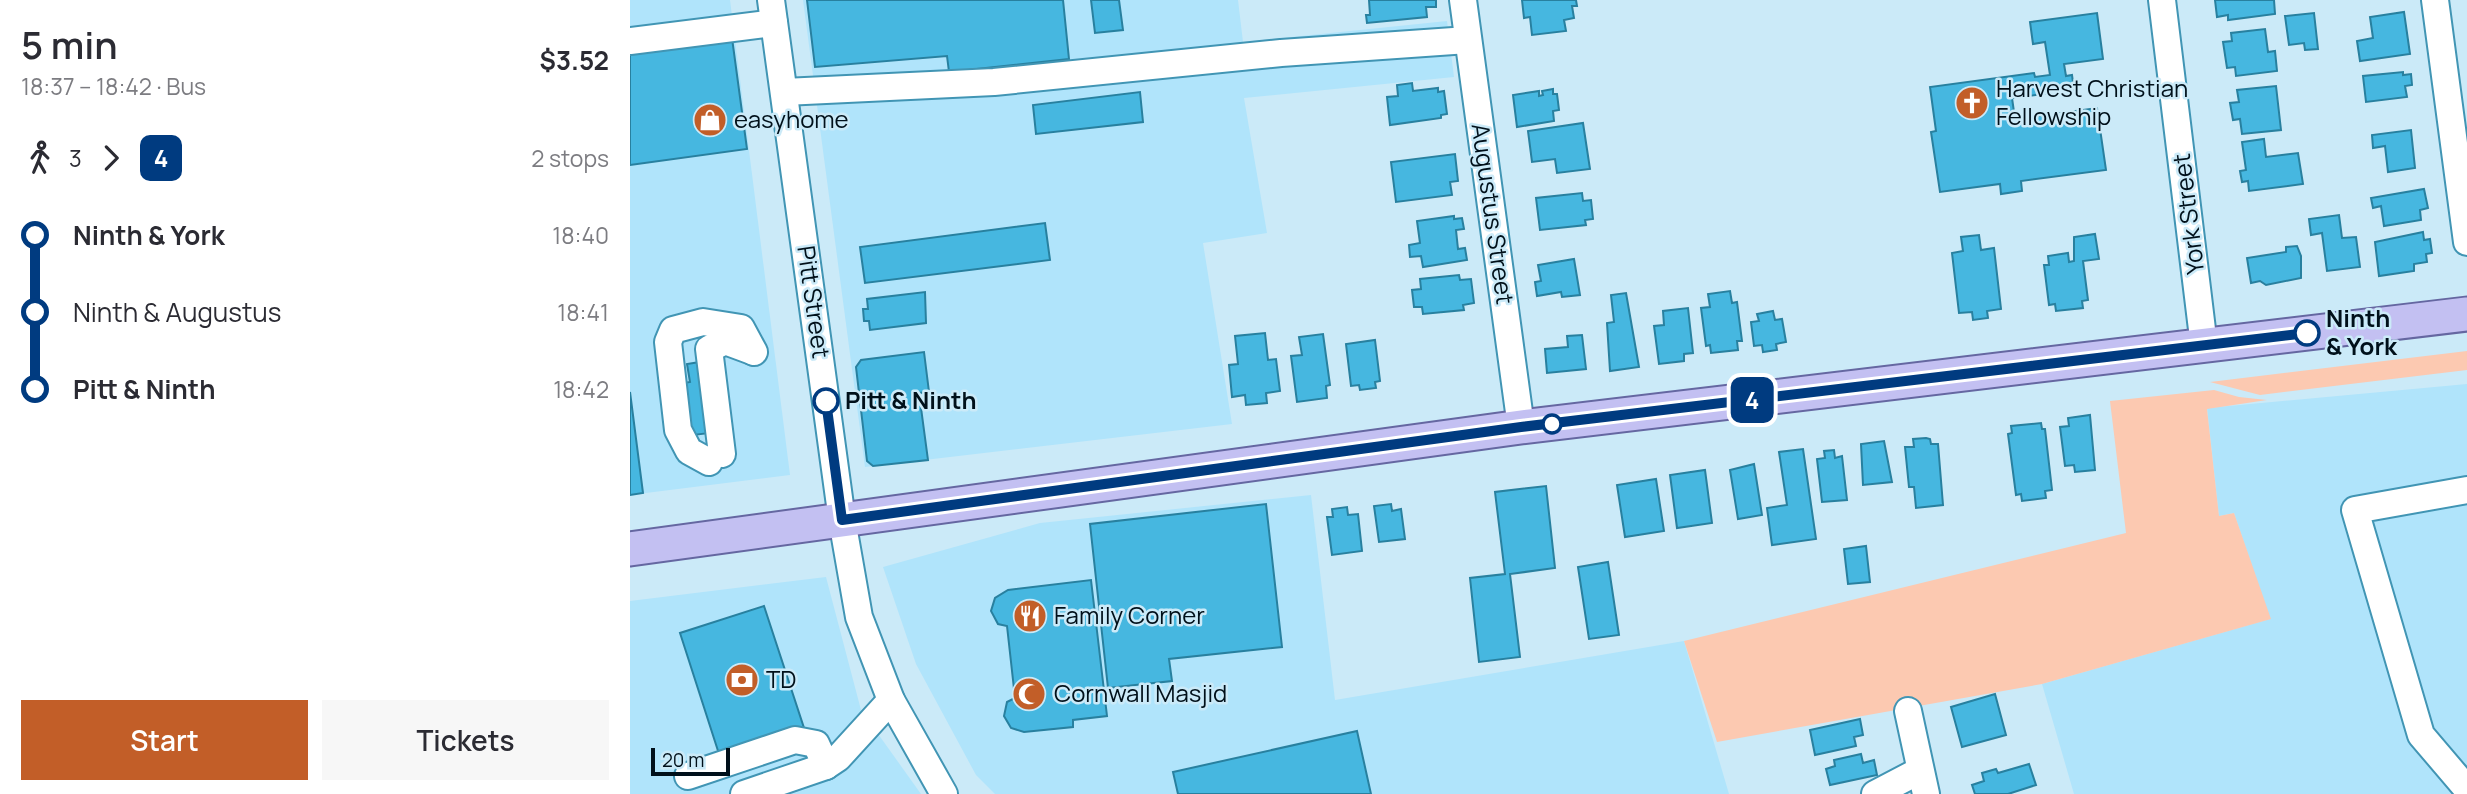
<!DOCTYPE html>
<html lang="en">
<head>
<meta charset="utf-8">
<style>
	body { margin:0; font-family:Manrope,sans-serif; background:#f7f7f7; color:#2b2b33; height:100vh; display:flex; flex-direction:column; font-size:26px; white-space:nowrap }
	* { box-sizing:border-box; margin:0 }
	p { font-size:23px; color:#7c7c81 }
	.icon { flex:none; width:38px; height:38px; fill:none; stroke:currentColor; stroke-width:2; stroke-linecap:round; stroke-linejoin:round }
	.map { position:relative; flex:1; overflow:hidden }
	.side { display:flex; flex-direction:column; background:#fff; width:630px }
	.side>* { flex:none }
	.badge { padding:0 14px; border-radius:10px; font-size:24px; line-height:46px }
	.scale { position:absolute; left:21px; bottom:18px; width:79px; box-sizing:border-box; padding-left:7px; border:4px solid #00101a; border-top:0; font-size:19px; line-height:24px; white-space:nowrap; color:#00101a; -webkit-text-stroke:5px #cbeaf8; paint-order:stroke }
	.map>.badge { position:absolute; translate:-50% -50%; box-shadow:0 0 0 4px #fff }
	.legs { display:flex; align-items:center; gap:10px; height:77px; padding:0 21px; font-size:23px }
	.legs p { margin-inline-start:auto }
	.head { display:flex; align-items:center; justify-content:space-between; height:119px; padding:0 21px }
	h1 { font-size:38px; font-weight:600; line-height:52px }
	.action { display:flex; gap:14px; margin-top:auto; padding:14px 21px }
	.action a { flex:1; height:80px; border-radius:0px; background:#c25e28; color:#fff; font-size:28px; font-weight:600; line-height:80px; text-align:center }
	.action a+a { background:#f7f7f7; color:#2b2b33 }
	ul { padding:0 21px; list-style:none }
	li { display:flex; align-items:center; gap:24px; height:77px; font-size:26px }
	li i { display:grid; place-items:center; width:10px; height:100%; margin:0 9px; background:currentColor }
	li i::after { content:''; width:18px; height:18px; margin:-9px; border:5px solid; border-radius:50%; background:#fff }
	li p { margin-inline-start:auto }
	li:first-child i { background:linear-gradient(#0000 50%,currentColor 0) }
	li:last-child i { background:linear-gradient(currentColor 50%,#0000 0) }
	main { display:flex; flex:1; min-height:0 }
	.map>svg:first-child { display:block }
	.built { fill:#b0e4fb }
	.green { fill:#fcc9b1 }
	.building { fill:#46b7e0; stroke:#28809f; stroke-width:2 }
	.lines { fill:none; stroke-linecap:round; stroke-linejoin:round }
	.minor-casing { stroke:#4195b4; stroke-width:30 }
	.major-casing { stroke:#6567a1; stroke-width:37 }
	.minor { stroke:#fff; stroke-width:26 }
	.major { stroke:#c3c0f2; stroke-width:33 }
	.line-1-casing { stroke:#fff; stroke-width:16 }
	.line-1 { stroke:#003b80; stroke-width:10 }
	.stop-1-dot { fill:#fff; stroke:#003b80; stroke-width:3.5 }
	.labels { text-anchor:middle; stroke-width:5; stroke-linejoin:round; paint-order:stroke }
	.poi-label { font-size:24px; fill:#00101a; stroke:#cbeaf8; text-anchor:start }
	.street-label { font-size:24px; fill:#00101a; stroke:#cbeaf8 }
	.stop-label { font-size:24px; font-weight:bold; fill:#00101a; stroke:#cbeaf8; text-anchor:start }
</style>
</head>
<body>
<main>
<section class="side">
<div class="head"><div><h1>5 min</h1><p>18:37 – 18:42 · Bus</p></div><b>$3.52</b></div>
<div class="legs"><svg class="icon" aria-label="walk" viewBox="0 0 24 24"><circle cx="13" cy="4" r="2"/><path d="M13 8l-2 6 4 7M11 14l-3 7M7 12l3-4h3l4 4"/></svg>3<svg class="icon" aria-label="forward" viewBox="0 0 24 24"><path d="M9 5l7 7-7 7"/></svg><b class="badge" style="background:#003b80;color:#fff">4</b><p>2 stops</p></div>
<ul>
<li><i style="color:#003b80"></i><b>Ninth &amp; York</b><p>18:40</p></li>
<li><i style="color:#003b80"></i><span>Ninth &amp; Augustus</span><p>18:41</p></li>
<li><i style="color:#003b80"></i><b>Pitt &amp; Ninth</b><p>18:42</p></li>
</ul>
<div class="action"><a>Start</a><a>Tickets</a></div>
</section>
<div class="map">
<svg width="1837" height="794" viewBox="0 0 1837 794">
	<rect width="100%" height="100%" fill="#cbeaf8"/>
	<g class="built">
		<polygon points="0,0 100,0 160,475 0,495"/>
		<polygon points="173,0 608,0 613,42 817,21 824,77 614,98 637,233 573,243 602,424 235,467"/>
		<polygon points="1837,384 1837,794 1444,794 1412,684 1640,619 1604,513 1589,516 1577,408"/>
		<polygon points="681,495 705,700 1054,641 1099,794 365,794 346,775 286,664 253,567 410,523"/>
		<polygon points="196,577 231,710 291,794 0,794 0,601"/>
	</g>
	<g class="green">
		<polygon points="1837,351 1837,370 1630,395 1580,382"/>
		<polygon points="1584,390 1609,397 1637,400 1577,409 1589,516 1604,513 1641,619 1412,684 1087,742 1054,641 1496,533 1480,401"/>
	</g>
	<g class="building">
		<polygon points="177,0 433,0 439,59 319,72 317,56 185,67"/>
		<polygon points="461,0 489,0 493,30 465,33"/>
		<polygon points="739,0 806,0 806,7 796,7 797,17 737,23 736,15 740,15"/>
		<polygon points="892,0 946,0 947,6 942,6 944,18 934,20 936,31 902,35 900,17 894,18"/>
		<polygon points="1585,0 1644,0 1645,14 1598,20 1598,15 1587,17"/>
		<polygon points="1774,12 1780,54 1730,61 1727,41 1743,38 1740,17"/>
		<polygon points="1467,13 1473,59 1434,64 1436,76 1442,75 1444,90 1382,98 1385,119 1467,108 1476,170 1391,181 1392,191 1371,194 1370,184 1310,192 1301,132 1306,131 1300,87 1404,73 1405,77 1420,75 1415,42 1403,44 1400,22"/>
		<polygon points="1684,13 1688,49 1675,50 1674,43 1659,45 1655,16"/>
		<polygon points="1635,29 1638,52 1645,51 1647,71 1606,76 1605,67 1597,68 1593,42 1602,41 1601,33"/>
		<polygon points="102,38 117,149 0,165 0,52"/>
		<polygon points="1773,72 1773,75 1781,74 1782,85 1775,86 1777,97 1736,102 1733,76"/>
		<polygon points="782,83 783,91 808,88 808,92 814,91 817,114 811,115 811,118 760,125 757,97 768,96 767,85"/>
		<polygon points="1646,86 1651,130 1612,134 1610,119 1603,120 1600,103 1609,102 1607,90"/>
		<polygon points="923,89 923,94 927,94 929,110 923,111 924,121 887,127 883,95 909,91 909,96 913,95 912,91"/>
		<polygon points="510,92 513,122 406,134 403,105"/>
		<polygon points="953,123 960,169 927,173 925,159 902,162 898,131"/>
		<polygon points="1781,130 1785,168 1758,172 1755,146 1743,148 1742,135"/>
		<polygon points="1634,139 1636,157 1668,153 1673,184 1619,191 1618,181 1612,182 1610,171 1616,170 1612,142"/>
		<polygon points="825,154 828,181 820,182 822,195 766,202 761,162"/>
		<polygon points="1794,189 1798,208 1790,210 1791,220 1754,226 1751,206 1743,208 1741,198"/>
		<polygon points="952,193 953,201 961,200 963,219 955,220 956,225 910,230 906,198"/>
		<polygon points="1709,215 1712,238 1726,237 1730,267 1697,271 1692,233 1681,235 1679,219"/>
		<polygon points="824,216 824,219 832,218 834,229 826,230 828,249 835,248 837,260 793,267 791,256 780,257 779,245 790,243 787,221"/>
		<polygon points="415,223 420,260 235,283 230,247"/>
		<polygon points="1793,232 1794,240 1800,239 1802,253 1796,254 1797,262 1784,264 1784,271 1749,276 1745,242"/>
		<polygon points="1465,234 1469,259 1453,261 1458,300 1452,301 1453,308 1426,311 1425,304 1419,305 1414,265 1419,265 1418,256 1438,253 1439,262 1444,261 1444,237"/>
		<polygon points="1349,235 1351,250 1364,248 1371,309 1357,311 1358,318 1343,320 1342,312 1329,313 1322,253 1333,251 1331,237"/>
		<polygon points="1667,246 1671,256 1671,278 1636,285 1630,281 1621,283 1617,258 1656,252 1656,247"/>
		<polygon points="944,259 950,295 932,297 931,292 907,296 905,282 911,281 908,265"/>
		<polygon points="829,275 830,280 841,279 844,303 833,305 834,310 793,314 792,307 784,307 782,290 791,289 790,279"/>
		<polygon points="1100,291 1102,303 1107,302 1112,341 1107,341 1108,350 1081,353 1080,345 1076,346 1071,308 1080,307 1078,294"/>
		<polygon points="295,292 296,323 240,330 239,321 234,321 233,309 238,309 237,299"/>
		<polygon points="996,293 1009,367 980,371 977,323 984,322 981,295"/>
		<polygon points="1058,308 1063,353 1054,354 1054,361 1029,364 1024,326 1034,325 1033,311"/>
		<polygon points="1143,311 1145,320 1152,319 1156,342 1146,344 1147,350 1133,352 1132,345 1124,346 1121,322 1129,321 1127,314"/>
		<polygon points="635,333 638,360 646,359 650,391 636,393 637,403 616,405 615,395 602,397 599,365 608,364 605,336"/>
		<polygon points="693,334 700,385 696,386 697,398 667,402 661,356 672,355 669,337"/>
		<polygon points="952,335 956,369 917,373 915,349 938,347 937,336"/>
		<polygon points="745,340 750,381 745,382 746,388 730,390 729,385 721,386 716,344"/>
		<polygon points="294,352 299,392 289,393 298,460 243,466 237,461 226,367 231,360"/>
		<polygon points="70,362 80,433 55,436 48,384 60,382 57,364"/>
		<polygon points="0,392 13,493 0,495"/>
		<polygon points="1460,415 1465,470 1445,472 1444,465 1435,466 1430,427 1439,426 1438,418"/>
		<polygon points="1411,423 1412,429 1415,429 1422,490 1415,491 1416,498 1392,501 1391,494 1386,495 1378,434 1382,433 1381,426"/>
		<polygon points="1296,438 1300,439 1301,444 1308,444 1313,505 1286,508 1284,487 1279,487 1275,447 1284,447 1283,439"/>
		<polygon points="1254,441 1262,482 1233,485 1231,444"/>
		<polygon points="1173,449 1186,539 1142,545 1137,508 1157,505 1149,452"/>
		<polygon points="1204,450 1205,458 1212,456 1217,500 1192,502 1187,459 1195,458 1194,451"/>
		<polygon points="1124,464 1132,515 1108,519 1100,470"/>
		<polygon points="1075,470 1082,523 1047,528 1040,475"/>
		<polygon points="1026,479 1034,531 995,537 987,485"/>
		<polygon points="916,486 925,568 880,574 890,657 849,662 840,578 875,574 865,492"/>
		<polygon points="636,504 652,647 539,659 542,681 478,688 460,524"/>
		<polygon points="761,504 762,511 771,509 775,539 749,542 744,506"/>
		<polygon points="717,507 718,515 728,514 732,551 702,555 697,517 703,517 702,509"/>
		<polygon points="1236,546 1240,582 1218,584 1214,549"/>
		<polygon points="978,562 989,635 959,639 948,567"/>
		<polygon points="461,580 477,716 443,720 443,727 394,732 381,728 374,716 377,702 385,698 377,626 368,624 361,611 365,598 378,590"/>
		<polygon points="134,606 174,728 90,757 50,633"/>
		<polygon points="1365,694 1376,735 1332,747 1321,707"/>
		<polygon points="1230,719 1233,735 1224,737 1226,746 1185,755 1180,730"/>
		<polygon points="727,731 741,794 548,794 543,772"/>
		<polygon points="1231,754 1233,763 1244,760 1247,775 1200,785 1196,769 1205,766 1204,760"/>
		<polygon points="1399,764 1406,785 1378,794 1345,794 1342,785 1354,781 1352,773 1366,769 1368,773"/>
	</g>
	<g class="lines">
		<defs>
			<g id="minor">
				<polyline points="141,0 212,520 229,617 261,700 314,794"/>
				<polyline points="833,0 891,427"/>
				<polyline points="1532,0 1574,346"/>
				<polyline points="1805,0 1837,242"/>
				<polyline points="0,41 144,23"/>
				<polyline points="154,92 364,82 651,53 838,40"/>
				<polyline points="92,454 79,349 95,341 122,351"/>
				<polyline points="79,462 59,451 48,430 38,342 43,330 73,322 111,328 124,352"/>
				<polyline points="1837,490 1725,510 1791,735 1837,789"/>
				<polyline points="1278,711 1296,794"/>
				<polyline points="58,776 165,740 186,744 196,766"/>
				<polyline points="114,794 196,766 208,758 261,700"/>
				<polyline points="1245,794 1289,771"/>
			</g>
			<polyline id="major" points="0,549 891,427 1837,314"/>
		</defs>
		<use href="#minor" class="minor-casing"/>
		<use href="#major" class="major-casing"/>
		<use href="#minor" class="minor"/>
		<use href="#major" class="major"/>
	</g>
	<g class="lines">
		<defs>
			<polyline id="line-1" points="196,401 212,520 891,427 1677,333"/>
		</defs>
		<use href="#line-1" class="line-1-casing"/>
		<use href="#line-1" class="line-1"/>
	</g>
	<defs>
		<symbol id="church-disc" viewBox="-11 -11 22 22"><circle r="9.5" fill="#c25e28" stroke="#cbeaf8"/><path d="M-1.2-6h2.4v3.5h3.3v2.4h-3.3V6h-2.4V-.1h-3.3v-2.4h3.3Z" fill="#fff"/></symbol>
		<symbol id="shop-disc" viewBox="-11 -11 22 22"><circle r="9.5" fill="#c25e28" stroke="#cbeaf8"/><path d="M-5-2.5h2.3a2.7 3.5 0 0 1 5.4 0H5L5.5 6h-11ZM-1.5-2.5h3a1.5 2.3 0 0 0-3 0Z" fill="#fff"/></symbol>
		<symbol id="restaurant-disc" viewBox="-11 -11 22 22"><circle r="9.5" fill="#c25e28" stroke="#cbeaf8"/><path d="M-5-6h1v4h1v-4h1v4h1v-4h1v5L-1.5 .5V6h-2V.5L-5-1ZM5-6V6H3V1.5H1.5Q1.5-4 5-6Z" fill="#fff"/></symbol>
		<symbol id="bank-disc" viewBox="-11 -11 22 22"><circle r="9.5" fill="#c25e28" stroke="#cbeaf8"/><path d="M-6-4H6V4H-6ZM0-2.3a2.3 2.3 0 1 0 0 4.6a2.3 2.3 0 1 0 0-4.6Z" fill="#fff"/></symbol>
		<symbol id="mosque-disc" viewBox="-11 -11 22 22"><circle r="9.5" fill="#c25e28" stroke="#cbeaf8"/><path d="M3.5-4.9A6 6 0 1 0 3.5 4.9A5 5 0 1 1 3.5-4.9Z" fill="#fff"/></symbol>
	</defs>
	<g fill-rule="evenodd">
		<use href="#church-disc" x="1323" y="84" width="38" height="38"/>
		<use href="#shop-disc" x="61" y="101" width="38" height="38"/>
		<use href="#restaurant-disc" x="381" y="597" width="38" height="38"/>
		<use href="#bank-disc" x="93" y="661" width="38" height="38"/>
		<use href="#mosque-disc" x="380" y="675" width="38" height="38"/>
	</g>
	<g class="stop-1-dot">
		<circle cx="1677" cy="333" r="12"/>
		<circle cx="196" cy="401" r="12"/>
		<circle cx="922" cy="424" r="9"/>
	</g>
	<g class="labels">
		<g class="poi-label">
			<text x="1366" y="97">Harvest Christian<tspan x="1366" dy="28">Fellowship</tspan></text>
			<text x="104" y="128">easyhome</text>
			<text x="424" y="624">Family Corner</text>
			<text x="136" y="688">TD</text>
			<text x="424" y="702">Cornwall Masjid</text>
		</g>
		<g class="street-label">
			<text transform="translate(862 214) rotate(82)" y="8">Augustus Street</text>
			<text transform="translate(1559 214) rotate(-97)" y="8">York Street</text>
			<text transform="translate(183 302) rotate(82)" y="8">Pitt Street</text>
		</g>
		<g class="stop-label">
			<text x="1696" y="327">Ninth<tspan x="1696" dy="28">&amp; York</tspan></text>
			<text x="215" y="409">Pitt &amp; Ninth</text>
		</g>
	</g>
</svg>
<div class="scale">20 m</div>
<b class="badge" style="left:1122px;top:400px;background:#003b80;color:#fff">4</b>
</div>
</main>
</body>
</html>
